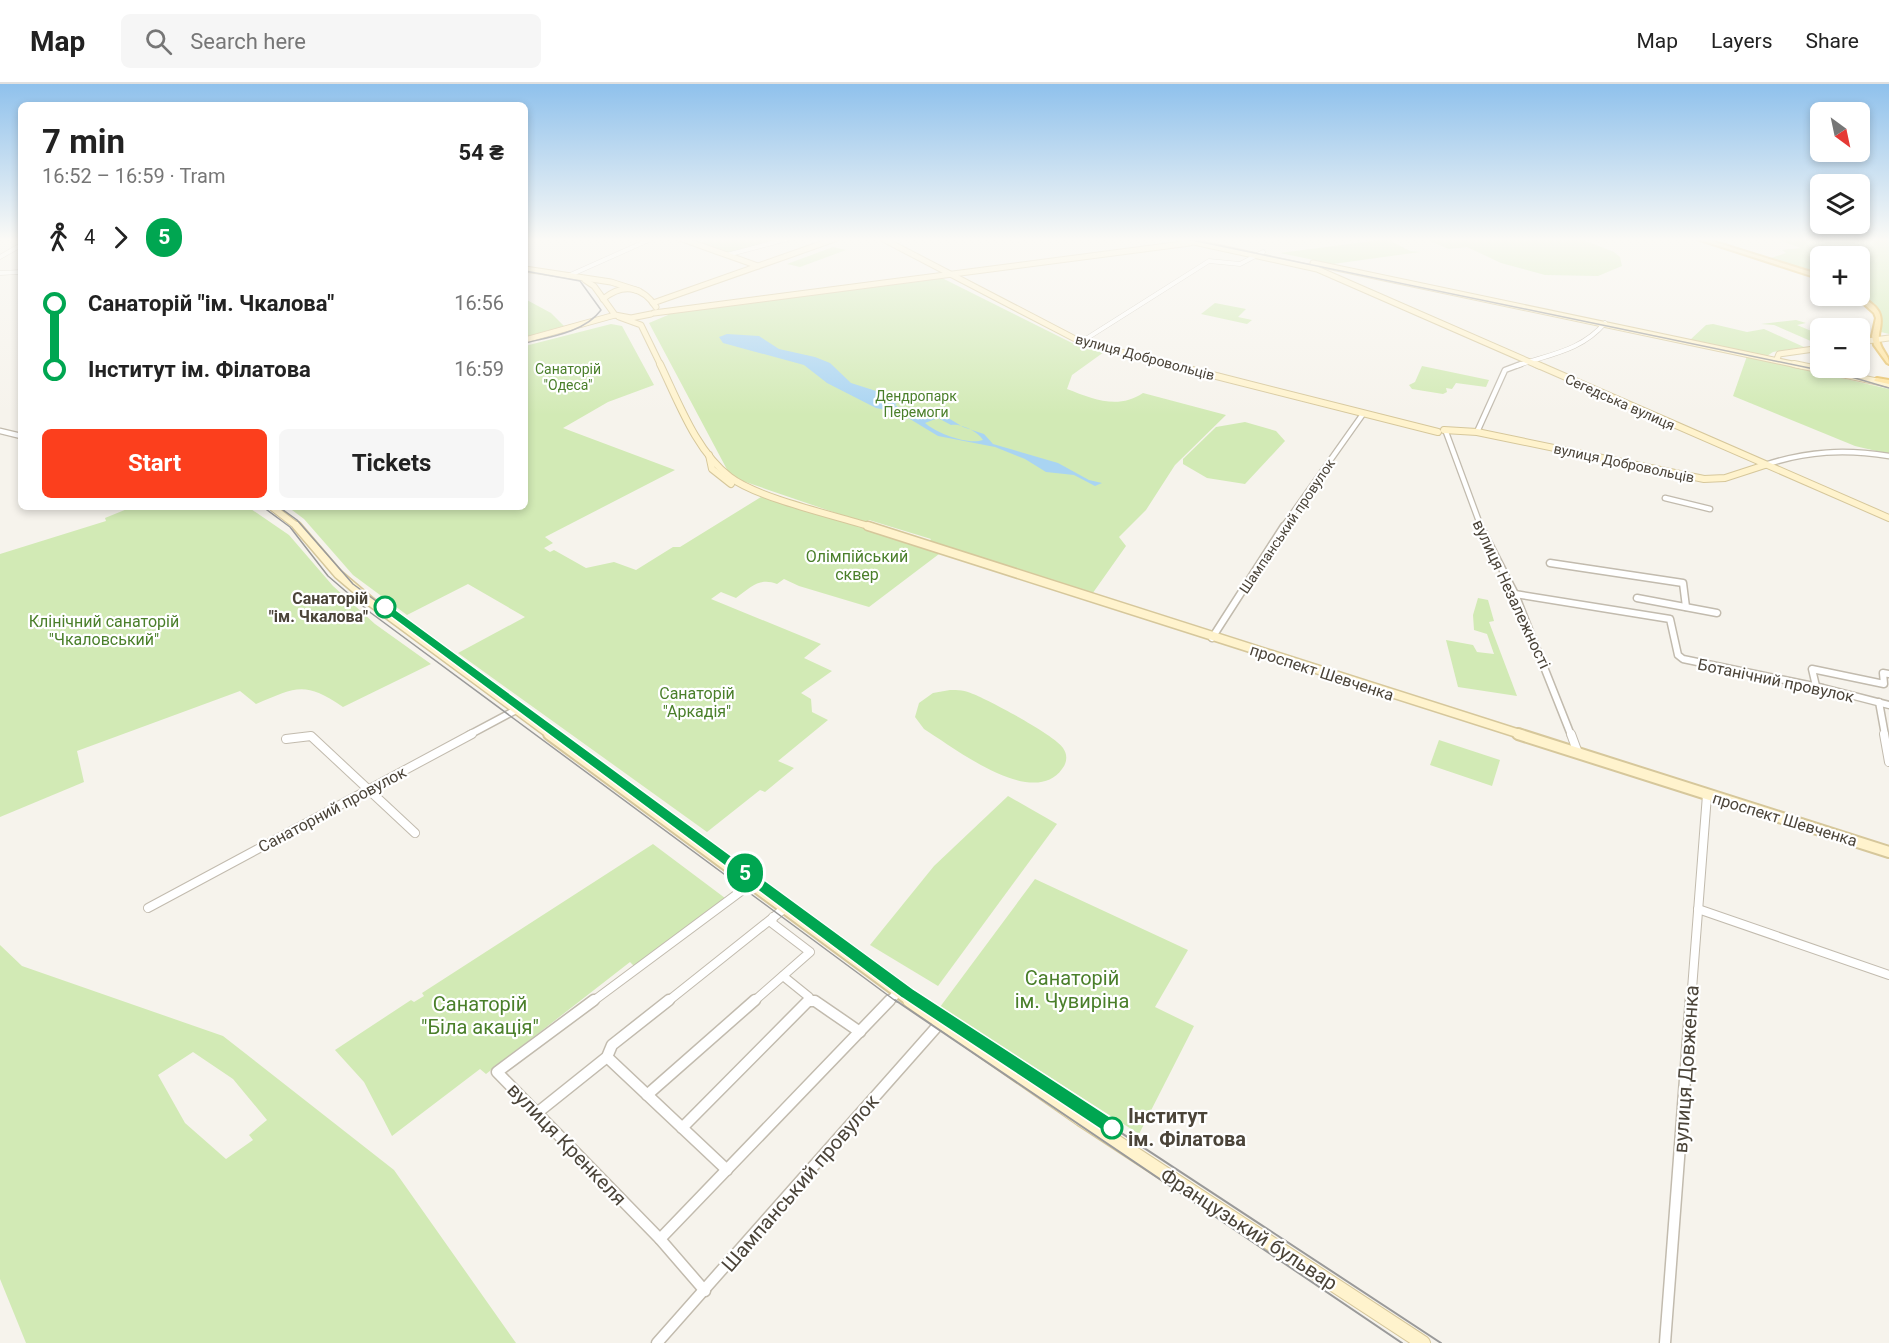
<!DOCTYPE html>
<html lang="en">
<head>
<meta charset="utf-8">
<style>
	body { margin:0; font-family:Roboto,sans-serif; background:#f6f6f6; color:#222; height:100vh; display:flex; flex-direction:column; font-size:22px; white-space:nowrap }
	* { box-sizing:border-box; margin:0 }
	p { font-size:20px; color:#767676 }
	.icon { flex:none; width:33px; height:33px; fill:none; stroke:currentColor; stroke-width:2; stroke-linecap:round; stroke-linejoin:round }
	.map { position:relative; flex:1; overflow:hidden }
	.drawer { position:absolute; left:18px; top:18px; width:510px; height:408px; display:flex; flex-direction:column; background:#fff; border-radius:9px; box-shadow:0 3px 9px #0003 }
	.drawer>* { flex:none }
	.badge { padding:0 12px; border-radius:20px; font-size:21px; line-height:39px }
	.needle { width:39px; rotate:147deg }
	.controls { position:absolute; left:1810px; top:18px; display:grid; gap:12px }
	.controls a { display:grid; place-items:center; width:60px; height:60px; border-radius:9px; background:#fff; box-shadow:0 3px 9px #0003; font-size:30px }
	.map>.badge { position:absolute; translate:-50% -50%; box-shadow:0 0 0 3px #fff }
	.legs { display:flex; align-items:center; gap:9px; height:66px; padding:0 24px; font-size:20px }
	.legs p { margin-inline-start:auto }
	.headline { display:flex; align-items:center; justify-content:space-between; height:102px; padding:0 24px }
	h1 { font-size:33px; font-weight:700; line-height:45px }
	.cta { display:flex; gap:12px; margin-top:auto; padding:12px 24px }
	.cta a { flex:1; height:69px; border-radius:9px; background:#fc3f1d; color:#fff; font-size:24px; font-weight:700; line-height:69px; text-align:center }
	.cta a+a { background:#f6f6f6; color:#222 }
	ul { padding:0 24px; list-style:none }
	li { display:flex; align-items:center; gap:21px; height:66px; font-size:22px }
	li i { display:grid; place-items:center; width:9px; height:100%; margin:0 8px; background:currentColor }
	li i::after { content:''; width:15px; height:15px; margin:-8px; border:4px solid; border-radius:50%; background:#fff }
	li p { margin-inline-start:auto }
	li:first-child i { background:linear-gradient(#0000 50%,currentColor 0) }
	li:last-child i { background:linear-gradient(currentColor 50%,#0000 0) }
	header { display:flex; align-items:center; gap:36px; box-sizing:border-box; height:84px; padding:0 30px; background:#fff; border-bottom:2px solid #e0e0e0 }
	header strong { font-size:28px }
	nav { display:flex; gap:33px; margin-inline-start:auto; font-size:21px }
	.search { width:420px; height:54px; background:#f6f6f6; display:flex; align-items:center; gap:15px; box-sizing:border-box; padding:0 21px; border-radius:9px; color:#767676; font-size:22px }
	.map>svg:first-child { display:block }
	.green { fill:#d2eab5; fill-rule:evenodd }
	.water { fill:#a9d4f2; fill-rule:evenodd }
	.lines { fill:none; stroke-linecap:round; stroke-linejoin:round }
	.street-far4-casing { stroke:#c2bbae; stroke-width:5 }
	.street-far3-casing { stroke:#c2bbae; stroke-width:7 }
	.street-far2-casing { stroke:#c2bbae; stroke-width:9 }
	.street-far1-casing { stroke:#c2bbae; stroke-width:10 }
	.street-casing { stroke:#c2bbae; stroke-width:13 }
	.secondary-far4-casing { stroke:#d6c79b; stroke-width:7 }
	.secondary-far3-casing { stroke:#d6c79b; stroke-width:8 }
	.secondary-far2-casing { stroke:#d6c79b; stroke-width:11 }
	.secondary-far1-casing { stroke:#d6c79b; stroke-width:14 }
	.secondary-casing { stroke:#d6c79b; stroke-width:16 }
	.primary-casing { stroke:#e6c16a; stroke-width:4 }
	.street-far4 { stroke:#fff; stroke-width:4 }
	.street-far3 { stroke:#fff; stroke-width:4.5 }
	.street-far2 { stroke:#fff; stroke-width:6 }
	.street-far1 { stroke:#fff; stroke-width:8 }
	.street { stroke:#fff; stroke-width:10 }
	.secondary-far4 { stroke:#fff3cd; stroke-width:5 }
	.secondary-far3 { stroke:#fff3cd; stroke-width:6 }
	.secondary-far2 { stroke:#fff3cd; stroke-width:8 }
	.secondary-far1 { stroke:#fff3cd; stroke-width:10 }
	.secondary { stroke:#fff3cd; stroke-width:14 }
	.primary { fill:#ffe39c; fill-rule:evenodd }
	.tram-far1 { stroke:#9a9a9a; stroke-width:1.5 }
	.tram { stroke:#9a9a9a; stroke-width:2 }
	.line-1 { fill:#00a651; stroke:#fff; stroke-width:1.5 }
	.stop-1-dot { fill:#fff; stroke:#00a651; stroke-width:3 }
	.labels { text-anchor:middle; stroke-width:4.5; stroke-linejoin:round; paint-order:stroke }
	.far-street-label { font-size:14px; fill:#4b4439; stroke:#fff }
	.far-park-label { font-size:14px; fill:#4a7f2a; stroke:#fff }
	.park-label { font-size:16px; fill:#4a7f2a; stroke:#fff }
	.street-label { font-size:16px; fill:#4b4439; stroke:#fff }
	.stop-label { font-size:16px; font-weight:bold; fill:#4b4439; stroke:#fff; text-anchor:end }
	.near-park-label { font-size:20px; fill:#4a7f2a; stroke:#fff }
	.near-street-label { font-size:20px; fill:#4b4439; stroke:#fff }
	.near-stop-label { font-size:20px; font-weight:bold; fill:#4b4439; stroke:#fff; text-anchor:start }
</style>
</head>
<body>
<header>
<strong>Map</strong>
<div class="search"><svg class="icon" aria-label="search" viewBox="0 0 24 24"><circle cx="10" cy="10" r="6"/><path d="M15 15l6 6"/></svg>Search here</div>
<nav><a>Map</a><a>Layers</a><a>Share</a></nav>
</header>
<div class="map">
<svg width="1889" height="1259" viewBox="0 0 1889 1259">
	<rect width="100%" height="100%" fill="#f6f3ec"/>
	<g class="green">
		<polygon points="710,155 768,155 774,157 727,170 698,159"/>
		<polygon points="1387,155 1410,167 1420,168 1333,180 1280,169"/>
		<polygon points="1425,155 1581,155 1614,168 1620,173 1622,182 1598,192 1545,191 1501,179 1467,163 1449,165"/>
		<path d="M1776,155H1889V250L1881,248C1885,229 1875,221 1860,211V172H1821V193L1768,175L1786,169L1782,166L1801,164Z"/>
		<polygon points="833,163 846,166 800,183 787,180"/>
		<path d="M938,192L1074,260L1104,268L1072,291L1067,305C1093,315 1118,326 1143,309L1226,331L1175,381L1146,426L1119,453L1126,462L1090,513L927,460L931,455L869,436L865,439L731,393L649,239L668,231L666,228Z"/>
		<polygon points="525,215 551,229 564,242 525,253"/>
		<polygon points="1215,219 1246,225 1238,233 1252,236 1247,240 1201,230"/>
		<polygon points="1796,236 1806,239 1797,241 1821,251 1821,257 1813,258 1774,241 1761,240"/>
		<path d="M611,240L622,242L654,301L608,318L563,344L675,386L545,453L553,459L544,464L550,468L554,466L586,484L614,478L636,486L673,463H680L761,413L943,467L869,523L799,502L784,495L777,500C760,493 751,503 736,514L721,508L711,515L821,560L804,574L832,587L801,609L811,615L812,628L828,636L778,677L794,684L765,708L760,706L707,748L458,569L525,533L468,500L407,531L353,491L304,435L288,423H525V262Z"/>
		<polygon points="1713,240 1747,248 1764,245 1804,263 1773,268 1767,272 1690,256 1706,241"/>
		<polygon points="1747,272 1889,305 1889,370 1855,362 1733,312"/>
		<polygon points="1422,282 1489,296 1486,303 1456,299 1452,305 1446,304 1447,308 1443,310 1412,305 1409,301 1415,298"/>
		<polygon points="1245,338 1276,347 1285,357 1245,400 1207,394 1183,380 1183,375 1216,343"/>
		<path d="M132,423H248L289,451L333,502L375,540L431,580L343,623C304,597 297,603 256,620L240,607L77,667L84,698L0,733V470L106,437L105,434Z"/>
		<polygon points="1478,514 1488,516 1494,537 1489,538 1517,612 1458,603 1446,556 1473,561 1477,568 1494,570 1487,550 1474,546 1473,531"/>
		<path d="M950,606C958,606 965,606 973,610C989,616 1056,652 1063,664C1068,671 1067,679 1062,685C1033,726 953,663 924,645L915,633L919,619L933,609Z"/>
		<polygon points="1439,656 1500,676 1492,702 1430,681"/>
		<polygon points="1008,712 1057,740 938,902 870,861 934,782"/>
		<polygon points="653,760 725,814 635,883 630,878 486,990 480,985 392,1052 364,998 335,966 411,916 414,918 424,912 422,909"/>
		<polygon points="1035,795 1188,866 1155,923 1194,942 1139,1050 940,923"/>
		<path d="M0,861L22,882L223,952L394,1086L516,1259H26L0,1195ZM193,968L233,995L267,1036L249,1051L253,1056L226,1075L185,1039L158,991Z"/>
	</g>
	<path class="water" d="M727,250L759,252L779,265L815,273L830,279L851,299L895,313L898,317L895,321L906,328L945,332L963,343L984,350L993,360L1058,379L1089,396L1102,399L1095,402L1074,391L1046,388L1025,375L995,363L938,352L900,329L876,324L827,299L804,281L723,259L719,253ZM938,334L951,341C960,339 978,347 983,356C968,361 938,350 925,339Z"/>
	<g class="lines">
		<defs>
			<g id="street-far4">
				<polyline points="727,171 787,155"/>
				<polyline points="0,173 21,161"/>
				<polyline points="0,189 21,188"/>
				<polyline points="568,192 651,155"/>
				<polyline points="1081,258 1209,177 1240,180 1263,168"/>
				<path d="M1516,282C1550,270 1581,267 1605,239"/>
			</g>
			<g id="street-far3">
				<polyline points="0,347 21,352"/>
				<polyline points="1446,348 1481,443"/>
				<polyline points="1477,348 1505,286 1521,280"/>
				<path d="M1765,381C1807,367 1845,365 1889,372"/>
				<polyline points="1665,414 1710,425"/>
				<polyline points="1283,443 1363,330"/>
			</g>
			<g id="street-far2">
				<polyline points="1480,442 1515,510 1571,651"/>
				<polyline points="1550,479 1683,499 1686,523"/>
				<polyline points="1515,510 1670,535 1678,571 1683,575 1823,604 1889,621"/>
				<polyline points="1637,514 1717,529"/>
				<polyline points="1212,554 1284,442"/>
				<polyline points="1816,602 1812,585 1884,600 1883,589 1889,590"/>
				<polyline points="1879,618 1885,651"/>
				<polyline points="469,651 516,626"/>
			</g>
			<g id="street-far1">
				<polyline points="1571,650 1578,669"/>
				<polyline points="1884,650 1889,678"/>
				<polyline points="286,655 311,652 415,749"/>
				<polyline points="148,824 472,650"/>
				<polyline points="1698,825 1889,891"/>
				<polyline points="783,892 809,913 809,918"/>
				<polyline points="810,917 816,918"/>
				<polyline points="592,918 752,799"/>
				<polyline points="667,918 785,824"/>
				<polyline points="753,918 810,868 772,839 773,833"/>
				<polyline points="889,918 898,908"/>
				<polyline points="1691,918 1707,711"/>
			</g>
			<g id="street">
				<polyline points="594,916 497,988 660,1155 705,1207"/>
				<polyline points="810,917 815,917 860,948"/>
				<polyline points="607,973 727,1086"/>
				<polyline points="647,1011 755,916"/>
				<polyline points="537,1029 607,973 612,961 669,916"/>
				<polyline points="682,1044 809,916"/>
				<polyline points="660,1155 890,916"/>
				<polyline points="657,1259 941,938"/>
				<polyline points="1665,1259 1691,916"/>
			</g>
			<g id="secondary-far4">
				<polyline points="682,155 758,182"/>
				<polyline points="883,155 1081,258 1175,282"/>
				<polyline points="1180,155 1317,185 1539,282"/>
				<polyline points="1313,179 1802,282"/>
				<polyline points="525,185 611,198 639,207"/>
				<polyline points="585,196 594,202 615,231 631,234 651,230"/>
				<path d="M603,215C623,199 642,202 656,223"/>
				<polyline points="653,219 835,155"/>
				<polyline points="654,229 1190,159"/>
				<polyline points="619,233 641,241 661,282"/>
				<polyline points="525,256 615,231"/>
				<polyline points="1860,258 1889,254"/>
				<polyline points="1777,275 1779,270 1821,264"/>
			</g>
			<g id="secondary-far3">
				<path d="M660,280C678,317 696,367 730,393C757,414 837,432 872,443"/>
				<polyline points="1169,280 1438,348"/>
				<polyline points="1536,280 1889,434"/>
				<polyline points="1794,280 1889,300"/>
				<polyline points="1444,346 1477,348 1704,395 1725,394 1765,381"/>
				<polyline points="709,371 712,385 731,400"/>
				<polyline points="272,423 298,443"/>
			</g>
			<g id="secondary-far2">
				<polyline points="297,442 338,490 371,518 551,651"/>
				<polyline points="868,442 1523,651"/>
			</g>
			<g id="secondary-far1">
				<polyline points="549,650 912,918"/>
				<polyline points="1518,650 1889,768"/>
			</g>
			<polyline id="secondary" points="910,916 1081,1035 1423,1259"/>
			<g id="primary">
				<polygon points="1697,155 1705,155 1821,191 1821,195"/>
				<path d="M1860,211C1874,222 1884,225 1880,245C1879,250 1878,254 1880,259C1882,267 1889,271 1889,280L1887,279L1874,261L1872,252L1876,234L1874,229L1855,212Z"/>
				<polygon points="1877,294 1889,296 1889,300 1875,297 1874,296"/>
			</g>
		</defs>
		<use href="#street-far4" class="street-far4-casing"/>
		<use href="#street-far3" class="street-far3-casing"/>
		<use href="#street-far2" class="street-far2-casing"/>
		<use href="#street-far1" class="street-far1-casing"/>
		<use href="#street" class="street-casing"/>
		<use href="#secondary-far4" class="secondary-far4-casing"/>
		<use href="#secondary-far3" class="secondary-far3-casing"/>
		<use href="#secondary-far2" class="secondary-far2-casing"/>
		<use href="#secondary-far1" class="secondary-far1-casing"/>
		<use href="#secondary" class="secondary-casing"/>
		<use href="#primary" class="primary-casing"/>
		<use href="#street-far4" class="street-far4"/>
		<use href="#street-far3" class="street-far3"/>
		<use href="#street-far2" class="street-far2"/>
		<use href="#street-far1" class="street-far1"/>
		<use href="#street" class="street"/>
		<use href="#secondary-far4" class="secondary-far4"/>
		<use href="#secondary-far3" class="secondary-far3"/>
		<use href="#secondary-far2" class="secondary-far2"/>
		<use href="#secondary-far1" class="secondary-far1"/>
		<use href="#secondary" class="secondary"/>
		<use href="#primary" class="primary"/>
		<g class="tram-far1">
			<polyline points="1187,155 1848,292 1889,304"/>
			<path d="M525,187L580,197L601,226C585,248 550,253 525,259"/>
			<polyline points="263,423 290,443 328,492 371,529 897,918"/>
			<polyline points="279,423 297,436 353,500 921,918"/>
		</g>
		<g class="tram">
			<polyline points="895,916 1402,1259"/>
			<polyline points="919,916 1441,1259"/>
		</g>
	</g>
	<linearGradient id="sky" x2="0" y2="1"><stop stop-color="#8fc1ec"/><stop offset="0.47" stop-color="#fbfaf6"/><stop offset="1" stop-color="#fbfaf6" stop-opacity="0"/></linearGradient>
	<rect width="1889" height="331" fill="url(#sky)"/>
	<polygon class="line-1" points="382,521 389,521 913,905 1118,1038 1121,1044 1118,1049 1112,1052 1106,1049 902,914 382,526"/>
	<g class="stop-1-dot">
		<circle cx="385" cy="523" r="10"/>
		<circle cx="1112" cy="1044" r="10"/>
	</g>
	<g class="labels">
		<g class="far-street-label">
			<text transform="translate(1145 273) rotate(15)" y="5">вулиця Добровольців</text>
			<text transform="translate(1620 318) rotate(24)" y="5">Сегедська вулиця</text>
			<text transform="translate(1624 379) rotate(12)" y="5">вулиця Добровольців</text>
			<text transform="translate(1287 442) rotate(-56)" y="5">Шампанський провулок</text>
		</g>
		<g class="far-park-label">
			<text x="568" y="290">Санаторій<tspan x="568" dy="16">"Одеса"</tspan></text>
			<text x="916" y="317">Дендропарк<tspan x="916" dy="16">Перемоги</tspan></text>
		</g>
		<g class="park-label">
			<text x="857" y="478">Олімпійський<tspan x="857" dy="18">сквер</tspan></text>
			<text x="104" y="543">Клінічний санаторій<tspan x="104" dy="18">"Чкаловський"</tspan></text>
			<text x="697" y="615">Санаторій<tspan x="697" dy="18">"Аркадія"</tspan></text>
		</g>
		<g class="street-label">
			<text transform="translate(1512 510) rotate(65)" y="6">вулиця Незалежності</text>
			<text transform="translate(1322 588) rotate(18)" y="6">проспект Шевченка</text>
			<text transform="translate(1776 596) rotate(12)" y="6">Ботанічний провулок</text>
			<text transform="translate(332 725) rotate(-28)" y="6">Санаторний провулок</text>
			<text transform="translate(1785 735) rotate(17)" y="6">проспект Шевченка</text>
		</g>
		<g class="stop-label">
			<text x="368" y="520">Санаторій<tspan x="368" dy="18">"ім. Чкалова"</tspan></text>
		</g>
		<g class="near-park-label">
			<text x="1072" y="901">Санаторій<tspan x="1072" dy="23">ім. Чувиріна</tspan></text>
			<text x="480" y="927">Санаторій<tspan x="480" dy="23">"Біла акація"</tspan></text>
		</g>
		<g class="near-street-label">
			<text transform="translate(1686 985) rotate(-86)" y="7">вулиця Довженка</text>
			<text transform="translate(567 1060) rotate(46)" y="7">вулиця Кренкеля</text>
			<text transform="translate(800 1099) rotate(-49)" y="7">Шампанський провулок</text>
			<text transform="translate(1249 1145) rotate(33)" y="7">Французький бульвар</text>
		</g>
		<g class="near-stop-label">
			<text x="1128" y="1039">Інститут<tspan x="1128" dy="23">ім. Філатова</tspan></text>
		</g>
	</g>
</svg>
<div class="controls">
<a><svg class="needle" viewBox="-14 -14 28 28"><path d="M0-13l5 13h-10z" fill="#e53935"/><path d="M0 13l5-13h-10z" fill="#767676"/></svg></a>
<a><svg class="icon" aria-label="layers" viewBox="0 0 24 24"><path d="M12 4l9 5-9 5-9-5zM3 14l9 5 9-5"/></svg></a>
<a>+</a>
<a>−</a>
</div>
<b class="badge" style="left:745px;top:789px;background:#00a651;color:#fff">5</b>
<section class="drawer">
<div class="headline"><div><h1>7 min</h1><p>16:52 – 16:59 · Tram</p></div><b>54 ₴</b></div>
<div class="legs"><svg class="icon" aria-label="walk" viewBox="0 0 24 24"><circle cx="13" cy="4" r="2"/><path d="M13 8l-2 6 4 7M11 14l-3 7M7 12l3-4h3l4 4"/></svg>4<svg class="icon" aria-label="forward" viewBox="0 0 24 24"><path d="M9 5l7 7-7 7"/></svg><b class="badge" style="background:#00a651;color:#fff">5</b></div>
<ul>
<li><i style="color:#00a651"></i><b>Санаторій &quot;ім. Чкалова&quot;</b><p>16:56</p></li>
<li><i style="color:#00a651"></i><b>Інститут ім. Філатова</b><p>16:59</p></li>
</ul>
<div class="cta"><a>Start</a><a>Tickets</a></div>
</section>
</div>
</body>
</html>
